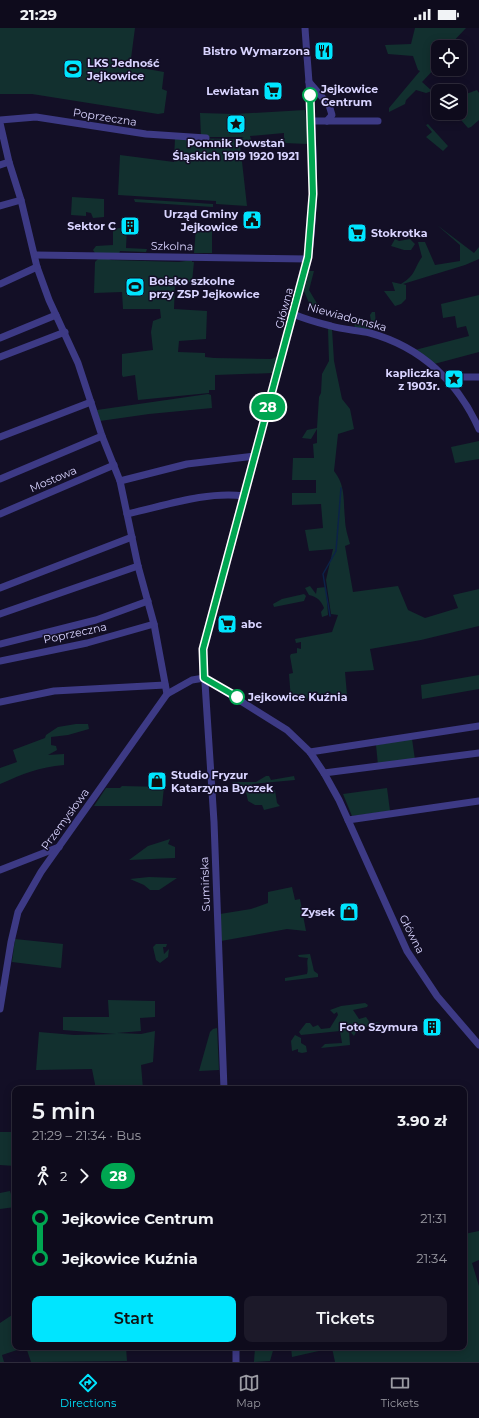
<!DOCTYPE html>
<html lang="en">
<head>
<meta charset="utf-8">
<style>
	body { margin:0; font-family:Montserrat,sans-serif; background:#1c1929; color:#f1f3f6; height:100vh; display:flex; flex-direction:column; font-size:15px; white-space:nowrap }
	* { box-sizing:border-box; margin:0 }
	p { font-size:13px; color:#9b9ba3 }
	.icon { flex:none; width:22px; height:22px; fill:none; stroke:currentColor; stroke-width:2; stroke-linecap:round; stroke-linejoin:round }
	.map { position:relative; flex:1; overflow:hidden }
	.panel { position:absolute; left:12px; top:1058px; width:455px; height:264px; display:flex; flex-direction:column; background:#0e0b1c; border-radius:8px; box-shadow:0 2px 10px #0003,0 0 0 1px #2e2b3b }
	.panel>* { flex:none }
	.badge { padding:0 8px; border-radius:13px; font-size:14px; line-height:26px }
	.fabs { position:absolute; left:431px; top:12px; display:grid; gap:8px }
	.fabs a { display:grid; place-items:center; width:36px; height:36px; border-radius:8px; background:#0e0b1c; box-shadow:0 2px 10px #0003,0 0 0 1px #2e2b3b; font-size:20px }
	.map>.badge { position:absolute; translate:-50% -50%; box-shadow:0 0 0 2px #fff }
	.legs { display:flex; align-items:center; gap:6px; height:44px; padding:0 20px; font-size:13px }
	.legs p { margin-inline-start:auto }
	.overview { display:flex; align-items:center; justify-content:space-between; height:68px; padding:0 20px }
	h1 { font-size:22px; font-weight:600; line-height:30px }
	.button { display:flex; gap:8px; margin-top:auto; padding:8px 20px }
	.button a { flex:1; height:46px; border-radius:8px; background:#00e5ff; color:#111; font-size:16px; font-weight:600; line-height:46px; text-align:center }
	.button a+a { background:#1c1929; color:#f1f3f6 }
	ul { padding:0 20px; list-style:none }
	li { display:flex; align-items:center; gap:14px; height:40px; font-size:15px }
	li i { display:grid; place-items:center; width:6px; height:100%; margin:0 5px; background:currentColor }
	li i::after { content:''; width:10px; height:10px; margin:-5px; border:3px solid; border-radius:50%; background:#0e0b1c }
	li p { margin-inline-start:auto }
	li:first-child i { background:linear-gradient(#0000 50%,currentColor 0) }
	li:last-child i { background:linear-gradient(currentColor 50%,#0000 0) }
	.status { display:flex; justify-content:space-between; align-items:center; height:28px; padding:0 20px; background:#0e0b1c; direction:ltr }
	.status svg { height:11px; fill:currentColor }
	.tab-bar { display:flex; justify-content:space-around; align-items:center; height:56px; border-top:1px solid #2e2b3b; background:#0e0b1c; font-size:11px; color:#9b9ba3 }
	.tab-bar a { display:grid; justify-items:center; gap:2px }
	.tab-bar .on { color:#00e5ff }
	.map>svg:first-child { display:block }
	.green { fill:#12302f }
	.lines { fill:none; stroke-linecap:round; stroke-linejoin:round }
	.stream { stroke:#0c2248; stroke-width:1.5 }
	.minor { stroke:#3d3a85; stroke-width:7 }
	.line-1-casing { stroke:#fff; stroke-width:9 }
	.line-1 { stroke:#00a651; stroke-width:6 }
	.stop-1-dot { fill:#fff; stroke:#00a651; stroke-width:2 }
	.labels { text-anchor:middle; stroke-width:3; stroke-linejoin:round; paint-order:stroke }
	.poi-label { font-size:11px; font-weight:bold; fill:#d9d4ff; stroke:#130f26; text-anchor:end }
	.stop-label { font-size:11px; font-weight:bold; fill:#d9d4ff; stroke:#130f26; text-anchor:start }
	.street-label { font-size:11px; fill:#d9d4ff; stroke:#130f26 }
</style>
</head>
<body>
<div class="status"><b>21:29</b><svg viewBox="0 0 49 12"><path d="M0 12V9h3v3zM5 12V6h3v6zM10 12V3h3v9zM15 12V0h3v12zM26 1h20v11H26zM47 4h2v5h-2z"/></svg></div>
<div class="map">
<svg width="479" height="1334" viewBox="0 0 479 1334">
	<rect width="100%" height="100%" fill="#130f26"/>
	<g class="green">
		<polygon points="0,0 135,0 130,38 164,44 162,61 167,63 164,85 158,86 32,66 0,66"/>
		<polygon points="415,0 466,0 448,19 438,19 438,37 422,54 432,63 426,65 416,62 406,72 405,76 389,84 389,80 420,43 418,42 413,28 388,26 385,17 411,16"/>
		<polygon points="477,62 479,65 479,92 471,99 468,100 455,85 460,85 460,71 466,66"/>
		<polygon points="305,82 308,104 308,116 284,115 284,105 250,108 252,115 247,119 240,116 247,178 216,176 216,173 118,167 120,127 174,134 175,110 239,111 244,109 201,109 200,85 235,86"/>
		<polygon points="428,96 448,118 443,123 426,109 432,104 426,97"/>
		<polygon points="72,169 104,171 104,189 93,190 91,185 86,184 86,188 71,187"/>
		<polygon points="134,171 213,176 213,179 135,174"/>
		<path d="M437,197L474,225L479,219V231L465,237L403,256L406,257V271L401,276L395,278L384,263H395L392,254L401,256C416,247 413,242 422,229L418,214H425L435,237L460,233V217Z"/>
		<polygon points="127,199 126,220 147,221 146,224 120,223 119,226 95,225 93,222 96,218 113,217 113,201"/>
		<polygon points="196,200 212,201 212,225 194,225"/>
		<polygon points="395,211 399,213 410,211 415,216 411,222 404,222 391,218"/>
		<polygon points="99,230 107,230 111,232 179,234 192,232 192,234 194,234 192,254 175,255 174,281 207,283 206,311 179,313 178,324 205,325 205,329 214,330 272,331 276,329 278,331 273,345 215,347 215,362 209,362 209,365 138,372 135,347 123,349 122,347 122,326 153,322 151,304 153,293 161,290 160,281 123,281 122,264 94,265 95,234"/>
		<polygon points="309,243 314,243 309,262 319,279 312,282 304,263"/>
		<polygon points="479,267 479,324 434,336 415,322 469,308 466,298 457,300 455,288 443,290 441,276"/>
		<polygon points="372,284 375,284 376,298 370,302 355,299 353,291 355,289 363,290 367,296 371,293 370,287"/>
		<path d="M328,301H332L334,333L342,371L350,381L354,401L338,406L334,443C346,458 343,473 345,491C345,500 348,508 350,516L345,518L353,564L398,558L408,582L425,590L458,580L453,567L479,561V598L421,612L370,621L374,642L345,644L347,667L291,672L289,646L293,645L290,628L291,626L297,625V620L301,621V614L296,615L295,611L332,604L338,587L331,586L326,552L333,521L309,523L305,502L323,500L321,476L292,477V465H316V452H292L293,430H314L313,416L317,415V401L311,411L302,410L307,402L317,400L319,369L321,365L322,346L329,333Z"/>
		<polygon points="208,366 211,367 212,380 149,386 100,393 97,382"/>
		<polygon points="479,413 479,431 455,435 451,419"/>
		<path d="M310,558L316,566L317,560L326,559L328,587L322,589L321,584L324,580C321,572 317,569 309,567L305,560Z"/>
		<polygon points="304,566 306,568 304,573 274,579 273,576 282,571"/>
		<polygon points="479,647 479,661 422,671 421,657"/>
		<path d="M76,696H88L89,701L68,707L51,709V717L56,718L57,722L48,727L64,726V737C39,739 23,746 0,756V740L17,734L13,722L45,710L46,707L58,699Z"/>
		<polygon points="412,711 415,732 378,737 376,717"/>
		<path d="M266,748H269L271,752L294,748L295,752L252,756L253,759C244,759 238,759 232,754H256Z"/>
		<polygon points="122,758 164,759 162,778 94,778 106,760 120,760"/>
		<polygon points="387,760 390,783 352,788 343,766"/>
		<polygon points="275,762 277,775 280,778 264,782 262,777 255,777 248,773 246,764"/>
		<polygon points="170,811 168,816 175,819 175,830 129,832 148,818"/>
		<polygon points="149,849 177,850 159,862 150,862 144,857 130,851"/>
		<polygon points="292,859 295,872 300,871 306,903 287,901 221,913 220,886 251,881 268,875 268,864"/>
		<polygon points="15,911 63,916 61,940 12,934"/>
		<polygon points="156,916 167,916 166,919 163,919 164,926 169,921 168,929 160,935 156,932 153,919"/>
		<path d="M310,926L314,943L318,946V949L285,953V950L307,946C309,940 306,935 308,930L299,929L298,927Z"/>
		<polygon points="108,972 155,973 155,989 140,990 141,1003 117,1005 141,1006 155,1003 153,1034 141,1037 143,1061 96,1061 92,1041 36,1042 39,1004 74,1007 116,1006 63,1002 63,989 109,989"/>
		<polygon points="365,975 368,977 367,979 353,982 359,991 366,989 370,995 380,994 357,1002 354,1008 349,1002 350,1017 321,1020 325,1016 342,1015 340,1003 301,1007 299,1004 306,995 310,995 313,999 318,997 321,1001 330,1000 338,987 337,984 334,986 330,982 341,978"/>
		<polygon points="217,1000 219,1042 199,1043 210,1004 213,1001"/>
		<polygon points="295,1007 301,1010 301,1015 306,1018 307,1024 302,1025 298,1024 298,1021 292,1023 291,1013"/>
		<polygon points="0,1104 15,1104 15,1138 0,1137"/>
		<polygon points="10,1163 15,1179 0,1181 0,1165"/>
		<polygon points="479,1203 479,1232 472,1235 479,1258 479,1334 335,1334 332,1320 292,1329 291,1319 464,1319 464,1206"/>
		<polygon points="15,1285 15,1319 126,1319 127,1333 31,1334 26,1319 2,1327 4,1334 0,1334 0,1295"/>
		<polygon points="255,1319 274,1319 270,1333 254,1334"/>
	</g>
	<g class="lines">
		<polyline class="stream" points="330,588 323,546 336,523 341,460"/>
		<g class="minor">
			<polyline points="309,54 329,77 332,87 327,93"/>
			<polyline points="0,92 36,89 146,106 206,110"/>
			<polyline points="311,93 378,93"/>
			<polyline points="0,95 9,134 21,172 37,239 49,272 78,335 102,408 120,453 138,538 154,596 167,666"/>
			<polyline points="0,137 9,134"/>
			<polyline points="0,178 21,172"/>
			<polyline points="36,227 308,231"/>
			<polyline points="0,256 37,239"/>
			<path d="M293,286C305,291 319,295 331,298C344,302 358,302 370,305C421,319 458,354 479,401"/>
			<polyline points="0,310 56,287"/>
			<polyline points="0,329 65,304"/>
			<polyline points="447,349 479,349"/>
			<polyline points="0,409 91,374"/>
			<polyline points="0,451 102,408"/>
			<polyline points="120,453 187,436 255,428"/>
			<polyline points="0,486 114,437"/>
			<path d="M127,486C164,478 206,463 244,468"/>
			<polyline points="0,560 132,509"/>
			<polyline points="0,586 138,538"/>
			<polyline points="0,616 96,592 148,573"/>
			<polyline points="0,633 87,615 154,596"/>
			<polyline points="0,674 54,663 165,657"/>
			<polyline points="310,724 479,698"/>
			<polyline points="324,745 479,725"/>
			<polyline points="348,792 479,773"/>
			<polyline points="0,842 59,819"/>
			<polyline points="0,981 11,914 18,884 41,844 167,666 192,652 204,650 287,702 310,724 324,745 339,772 407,923 437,968 479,1017"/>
			<path d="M224,1061L214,794L203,624L208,601L309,225C319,151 310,74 305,0"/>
			<polyline points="236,1319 236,1334"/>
		</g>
	</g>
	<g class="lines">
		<defs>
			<polyline id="line-1" points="237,669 204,650 203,621 308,229 313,166 310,67"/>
		</defs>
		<use href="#line-1" class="line-1-casing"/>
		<use href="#line-1" class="line-1"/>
	</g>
	<defs>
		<symbol id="restaurant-square" viewBox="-11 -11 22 22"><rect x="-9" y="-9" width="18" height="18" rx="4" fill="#00e5ff" stroke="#130f26"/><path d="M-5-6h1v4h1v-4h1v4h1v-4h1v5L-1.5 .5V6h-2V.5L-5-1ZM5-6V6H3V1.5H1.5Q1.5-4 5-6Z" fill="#111"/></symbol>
		<symbol id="stadium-square" viewBox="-11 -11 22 22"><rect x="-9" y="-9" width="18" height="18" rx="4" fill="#00e5ff" stroke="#130f26"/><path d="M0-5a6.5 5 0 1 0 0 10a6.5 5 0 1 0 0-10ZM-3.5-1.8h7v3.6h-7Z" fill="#111"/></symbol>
		<symbol id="supermarket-square" viewBox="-11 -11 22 22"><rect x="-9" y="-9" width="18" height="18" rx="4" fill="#00e5ff" stroke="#130f26"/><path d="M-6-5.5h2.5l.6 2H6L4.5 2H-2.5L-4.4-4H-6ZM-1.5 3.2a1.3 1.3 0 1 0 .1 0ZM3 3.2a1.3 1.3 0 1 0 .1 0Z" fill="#111"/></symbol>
		<symbol id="sight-square" viewBox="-11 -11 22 22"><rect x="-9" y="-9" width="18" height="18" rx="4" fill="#00e5ff" stroke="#130f26"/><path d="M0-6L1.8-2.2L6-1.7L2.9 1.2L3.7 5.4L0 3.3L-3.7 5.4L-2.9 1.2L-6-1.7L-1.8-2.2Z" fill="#111"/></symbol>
		<symbol id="civic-square" viewBox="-11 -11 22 22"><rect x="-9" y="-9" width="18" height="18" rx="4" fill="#00e5ff" stroke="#130f26"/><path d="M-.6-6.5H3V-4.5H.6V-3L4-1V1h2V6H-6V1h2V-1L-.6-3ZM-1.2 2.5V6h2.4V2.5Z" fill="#111"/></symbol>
		<symbol id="building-square" viewBox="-11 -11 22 22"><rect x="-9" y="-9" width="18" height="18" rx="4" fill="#00e5ff" stroke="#130f26"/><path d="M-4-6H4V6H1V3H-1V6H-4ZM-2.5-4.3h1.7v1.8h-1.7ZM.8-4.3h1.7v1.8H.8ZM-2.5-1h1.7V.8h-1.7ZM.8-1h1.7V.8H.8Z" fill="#111"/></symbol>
		<symbol id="shop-square" viewBox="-11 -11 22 22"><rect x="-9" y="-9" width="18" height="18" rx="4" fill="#00e5ff" stroke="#130f26"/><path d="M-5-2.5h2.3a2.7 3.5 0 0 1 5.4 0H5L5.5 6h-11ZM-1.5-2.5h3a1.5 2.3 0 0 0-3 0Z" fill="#111"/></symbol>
	</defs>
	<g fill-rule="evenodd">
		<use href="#restaurant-square" x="313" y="12" width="22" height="22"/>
		<use href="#stadium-square" x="62" y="30" width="22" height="22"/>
		<use href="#supermarket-square" x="262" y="52" width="22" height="22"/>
		<use href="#sight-square" x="225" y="85" width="22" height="22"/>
		<use href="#civic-square" x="241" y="181" width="22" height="22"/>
		<use href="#building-square" x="119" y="187" width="22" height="22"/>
		<use href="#supermarket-square" x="346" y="194" width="22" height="22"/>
		<use href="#stadium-square" x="124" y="248" width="22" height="22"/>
		<use href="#sight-square" x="443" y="340" width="22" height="22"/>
		<use href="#supermarket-square" x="216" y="585" width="22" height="22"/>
		<use href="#shop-square" x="146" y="742" width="22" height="22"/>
		<use href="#shop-square" x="338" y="873" width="22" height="22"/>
		<use href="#building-square" x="421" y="988" width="22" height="22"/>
	</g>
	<g class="stop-1-dot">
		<circle cx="310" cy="67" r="7"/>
		<circle cx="237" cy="669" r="7"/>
	</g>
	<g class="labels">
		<g class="poi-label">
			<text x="310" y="27">Bistro Wymarzona</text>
			<text x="87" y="39" text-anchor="start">LKS Jedność<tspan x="87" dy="13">Jejkowice</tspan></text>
			<text x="259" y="67">Lewiatan</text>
			<text x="236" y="119" text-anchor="middle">Pomnik Powstań<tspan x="236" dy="13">Śląskich 1919 1920 1921</tspan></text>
			<text x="238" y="190">Urząd Gminy<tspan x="238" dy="13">Jejkowice</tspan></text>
			<text x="116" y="202">Sektor C</text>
			<text x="371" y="209" text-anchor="start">Stokrotka</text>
			<text x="149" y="257" text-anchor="start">Boisko szkolne<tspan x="149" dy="13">przy ZSP Jejkowice</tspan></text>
			<text x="440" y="349">kapliczka<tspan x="440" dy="13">z 1903r.</tspan></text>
			<text x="241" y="600" text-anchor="start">abc</text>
			<text x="171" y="751" text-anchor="start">Studio Fryzur<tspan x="171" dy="13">Katarzyna Byczek</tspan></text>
			<text x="335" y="888">Zysek</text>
			<text x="418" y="1003">Foto Szymura</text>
		</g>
		<g class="stop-label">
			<text x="321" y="65">Jejkowice<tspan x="321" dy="13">Centrum</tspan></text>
			<text x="248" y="673">Jejkowice Kuźnia</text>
		</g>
		<g class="street-label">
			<text transform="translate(105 89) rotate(9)" y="4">Poprzeczna</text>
			<text transform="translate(172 218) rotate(1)" y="4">Szkolna</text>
			<text transform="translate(284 280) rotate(-75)" y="4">Główna</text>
			<text transform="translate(347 289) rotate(15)" y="4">Niewiadomska</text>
			<text transform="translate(53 451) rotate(-23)" y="4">Mostowa</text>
			<text transform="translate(75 605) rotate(-12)" y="4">Poprzeczna</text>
			<text transform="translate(65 791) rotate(-54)" y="4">Przemysłowa</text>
			<text transform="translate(205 856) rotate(-92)" y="4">Sumińska</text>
			<text transform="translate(412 906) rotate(63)" y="4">Główna</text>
		</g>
	</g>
</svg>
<div class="fabs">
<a><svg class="icon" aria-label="locate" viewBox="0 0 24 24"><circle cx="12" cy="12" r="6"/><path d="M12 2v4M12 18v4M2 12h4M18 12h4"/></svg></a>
<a><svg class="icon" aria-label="layers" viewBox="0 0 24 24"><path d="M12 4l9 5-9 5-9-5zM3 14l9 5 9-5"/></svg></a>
</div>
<b class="badge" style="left:268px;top:379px;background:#00a651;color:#fff">28</b>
<section class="panel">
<div class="overview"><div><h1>5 min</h1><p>21:29 – 21:34 · Bus</p></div><b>3.90 zł</b></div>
<div class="legs"><svg class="icon" aria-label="walk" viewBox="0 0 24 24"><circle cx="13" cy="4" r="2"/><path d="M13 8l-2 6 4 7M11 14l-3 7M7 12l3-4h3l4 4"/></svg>2<svg class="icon" aria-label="forward" viewBox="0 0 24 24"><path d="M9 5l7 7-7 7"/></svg><b class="badge" style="background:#00a651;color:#fff">28</b></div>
<ul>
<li><i style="color:#00a651"></i><b>Jejkowice Centrum</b><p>21:31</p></li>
<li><i style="color:#00a651"></i><b>Jejkowice Kuźnia</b><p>21:34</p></li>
</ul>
<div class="button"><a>Start</a><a>Tickets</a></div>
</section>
</div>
<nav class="tab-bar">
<a class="on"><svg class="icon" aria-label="directions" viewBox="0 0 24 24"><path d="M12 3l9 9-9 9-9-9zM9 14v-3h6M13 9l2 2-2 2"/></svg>Directions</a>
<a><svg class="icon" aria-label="map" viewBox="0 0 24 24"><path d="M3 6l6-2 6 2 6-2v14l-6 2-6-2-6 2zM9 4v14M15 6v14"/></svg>Map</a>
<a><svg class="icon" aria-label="tickets" viewBox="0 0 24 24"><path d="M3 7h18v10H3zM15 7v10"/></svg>Tickets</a>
</nav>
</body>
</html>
